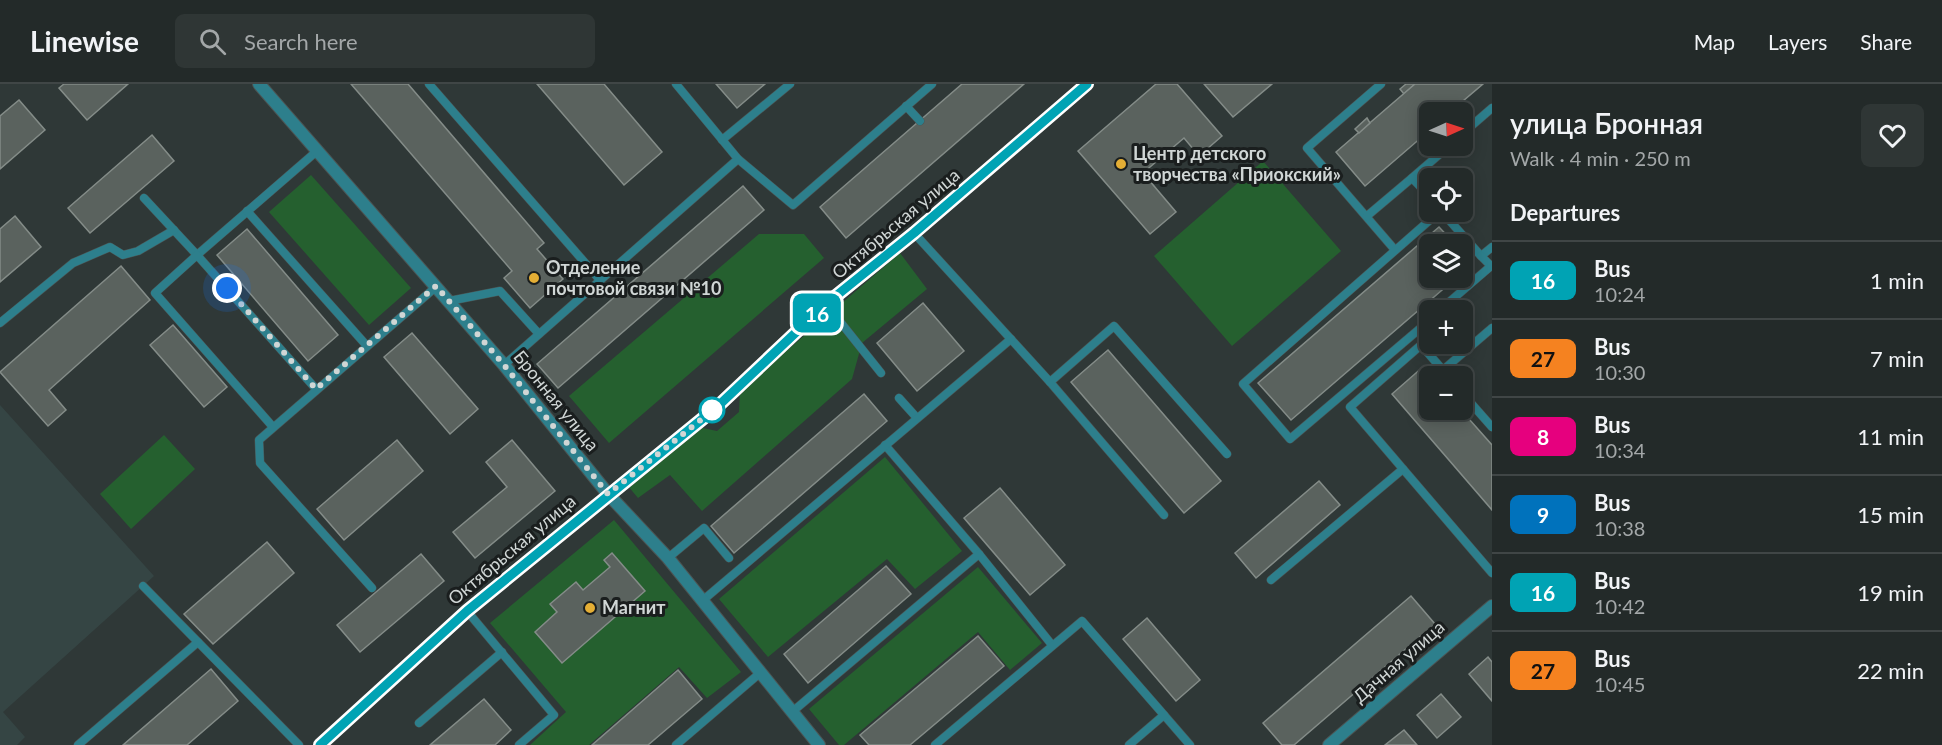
<!DOCTYPE html>
<html lang="en">
<head>
<meta charset="utf-8">
<style>
	body { margin:0; font-family:Lato,sans-serif; background:#2f3635; color:#f1f3f6; height:100vh; display:flex; flex-direction:column; font-size:22px; white-space:nowrap }
	* { box-sizing:border-box; margin:0 }
	p { font-size:20px; color:#a3a7a8 }
	.icon { flex:none; width:33px; height:33px; fill:none; stroke:currentColor; stroke-width:2; stroke-linecap:round; stroke-linejoin:round }
	.map { position:relative; flex:1; overflow:hidden }
	.drawer { display:flex; flex-direction:column; background:#232a29; width:450px }
	.drawer>* { flex:none }
	.badge { padding:0 12px; border-radius:9px; font-size:21px; line-height:39px }
	.needle { width:39px; rotate:87deg }
	.controls { position:absolute; left:1419px; top:18px; display:grid; gap:12px }
	.controls a { display:grid; place-items:center; width:54px; height:54px; border-radius:9px; background:#232a29; box-shadow:0 3px 15px #0003,0 0 0 2px #404646; font-size:30px }
	.you { position:absolute; width:30px; height:30px; margin:-15px; border:4px solid #fff; border-radius:50%; background:#1a73e8; box-shadow:0 0 0 9px #1a73e833 }
	.map>.badge { position:absolute; translate:-50% -50%; box-shadow:0 0 0 3px #fff }
	h2 { padding:0 18px; font-size:22px; line-height:54px }
	.round { display:grid; place-items:center; flex:none; width:63px; height:63px; border-radius:9px; background:#2f3635 }
	.summary { display:flex; align-items:center; justify-content:space-between; height:102px; padding:0 18px }
	h1 { font-size:28px; font-weight:600; line-height:45px }
	ul { padding:0; list-style:none }
	li { display:flex; align-items:center; gap:18px; height:78px; padding:0 18px; border-top:2px solid #404646 }
	li div { flex:1 }
	li b { display:block; font-size:22px }
	li em { font-style:normal }
	li .badge { min-width:66px; font-weight:700; text-align:center }
	header { display:flex; align-items:center; gap:36px; box-sizing:border-box; height:84px; padding:0 30px; background:#232a29; border-bottom:2px solid #404646 }
	header strong { font-size:28px }
	nav { display:flex; gap:33px; margin-inline-start:auto; font-size:21px }
	.search { width:420px; height:54px; background:#2f3635; display:flex; align-items:center; gap:15px; box-sizing:border-box; padding:0 21px; border-radius:9px; color:#a3a7a8; font-size:22px }
	main { display:flex; flex:1; min-height:0 }
	.map>svg:first-child { display:block }
	.built { fill:#354544 }
	.green { fill:#25602f }
	.building { fill:#5a625e; stroke:#848c88; stroke-width:1.5 }
	.lines { fill:none; stroke-linecap:round; stroke-linejoin:round }
	.service-casing { stroke:#4c5453; stroke-width:9 }
	.minor-casing { stroke:#4c5453; stroke-width:14 }
	.secondary-casing { stroke:#4c5453; stroke-width:14 }
	.service { stroke:#2d7f8c; stroke-width:8 }
	.minor { stroke:#2d7f8c; stroke-width:12 }
	.secondary { stroke:#3ca4b5; stroke-width:12 }
	.line-casing { stroke:#fff; stroke-width:14 }
	.line { stroke:#00a3b4; stroke-width:9 }
	.walk { stroke:#d0d6d5; stroke-width:6; stroke-dasharray:0 10.8 }
	.poi-dot { fill:#e4ae35; stroke:#1a1e1e; stroke-width:2 }
	.stop-dot { fill:#fff; stroke:#00a3b4; stroke-width:3 }
	.labels { text-anchor:middle; stroke-width:6; stroke-linejoin:round; paint-order:stroke }
	.poi-label { font-size:18px; font-weight:bold; fill:#d0d6d5; stroke:#1a1e1e; text-anchor:start }
	.street-label { font-size:18px; fill:#d0d6d5; stroke:#1a1e1e }
</style>
</head>
<body>
<header>
<strong>Linewise</strong>
<div class="search"><svg class="icon" aria-label="search" viewBox="0 0 24 24"><circle cx="10" cy="10" r="6"/><path d="M15 15l6 6"/></svg>Search here</div>
<nav><a>Map</a><a>Layers</a><a>Share</a></nav>
</header>
<main>
<div class="map">
<svg width="1492" height="661" viewBox="0 0 1492 661">
	<rect width="100%" height="100%" fill="#2f3837"/>
	<polygon class="built" points="0,321 154,492 3,628 25,653 17,661 0,661"/>
	<g class="green">
		<polygon points="1263,77 1341,167 1232,262 1154,172"/>
		<polygon points="311,91 411,204 369,241 269,128"/>
		<polygon points="759,150 804,150 824,174 609,359 569,312"/>
		<polygon points="900,169 927,205 862,259 852,295 702,427 670,391 638,414 628,402 698,343 717,347 739,328 740,307"/>
		<polygon points="164,351 195,385 131,445 100,410"/>
		<polygon points="885,373 962,467 915,505 887,475 768,573 719,515"/>
		<polygon points="614,436 741,588 707,614 679,583 589,661 530,661 566,628 490,539"/>
		<polygon points="978,483 1042,559 1010,586 978,548 844,661 839,661 809,625"/>
	</g>
	<g class="building">
		<polygon points="64,0 128,0 87,36 59,4"/>
		<polygon points="351,0 408,0 544,159 537,165 563,195 530,224 504,194 512,187"/>
		<polygon points="537,0 604,0 662,68 624,101"/>
		<polygon points="716,0 765,0 737,24"/>
		<polygon points="962,0 1024,0 846,154 820,123"/>
		<polygon points="1156,0 1177,0 1222,52 1199,72 1184,54 1143,89 1176,128 1150,150 1078,67"/>
		<polygon points="1204,0 1272,0 1233,33"/>
		<polygon points="1406,0 1415,0 1404,10 1400,5"/>
		<polygon points="1415,0 1483,0 1450,28 1430,28 1430,46 1365,102 1336,68"/>
		<polygon points="19,16 45,46 0,85 0,32"/>
		<polygon points="1367,34 1370,39 1359,49 1355,45"/>
		<polygon points="152,51 174,77 90,149 68,124"/>
		<polygon points="743,102 764,126 558,304 537,280"/>
		<polygon points="15,132 41,163 0,198 0,145"/>
		<polygon points="1439,143 1455,160 1430,160 1430,194 1456,194 1291,336 1258,299"/>
		<polygon points="247,145 338,251 308,277 217,171"/>
		<polygon points="1462,170 1471,180 1462,188"/>
		<polygon points="121,182 150,216 49,306 66,326 48,342 0,288"/>
		<polygon points="923,219 964,267 917,307 877,259"/>
		<polygon points="173,241 227,303 204,323 150,261"/>
		<polygon points="412,249 478,325 450,350 384,273"/>
		<polygon points="1108,266 1221,397 1184,429 1071,298"/>
		<polygon points="1424,282 1433,292 1430,292 1430,326 1461,326 1492,361 1492,426 1392,310"/>
		<polygon points="864,310 887,337 734,469 711,442"/>
		<polygon points="397,356 423,387 344,456 317,425"/>
		<polygon points="512,356 555,407 475,474 453,448 507,403 486,378"/>
		<polygon points="1319,397 1340,421 1256,494 1235,469"/>
		<polygon points="1000,404 1065,481 1030,511 964,434"/>
		<polygon points="267,458 294,489 213,560 184,530"/>
		<polygon points="612,469 645,507 562,579 535,548 557,528 550,520 576,498 583,506 610,483 604,476"/>
		<polygon points="421,470 444,497 360,568 337,541"/>
		<polygon points="886,482 911,510 808,599 784,570"/>
		<polygon points="1411,512 1435,540 1294,661 1282,661 1263,639"/>
		<polygon points="1147,534 1200,596 1176,617 1123,555"/>
		<polygon points="978,552 1004,582 910,661 869,661 860,651"/>
		<polygon points="1488,573 1492,578 1492,617 1469,590"/>
		<polygon points="211,585 238,617 187,661 123,661"/>
		<polygon points="678,586 702,615 648,661 592,661"/>
		<polygon points="1441,610 1461,633 1437,654 1417,631"/>
		<polygon points="484,615 511,646 495,661 430,661"/>
		<polygon points="1404,646 1417,661 1385,661"/>
	</g>
	<g class="lines">
		<defs>
			<g id="service">
				<polyline points="429,0 600,196"/>
				<polyline points="1381,0 1307,64 1395,166"/>
				<polyline points="906,22 920,37"/>
				<polyline points="1462,50 1492,24"/>
				<polyline points="722,56 790,0"/>
				<polyline points="738,75 793,121 932,0"/>
				<polyline points="1430,113 1412,94 1449,62"/>
				<polyline points="144,114 197,171 317,67"/>
				<polyline points="247,127 367,262"/>
				<polyline points="1442,128 1481,172 1492,163"/>
				<polyline points="1367,132 1412,94"/>
				<polyline points="914,149 1050,298 1164,431"/>
				<polyline points="449,217 500,207 539,250"/>
				<polyline points="826,220 881,289"/>
				<polyline points="1440,226 1491,182 1481,172"/>
				<polyline points="1430,236 1290,355 1243,300 1439,128"/>
				<polyline points="0,239 73,179 110,163 123,171 138,167 174,146"/>
				<polyline points="504,281 738,75 676,0"/>
				<polyline points="1443,286 1492,244"/>
				<polyline points="1448,292 1421,261 1350,323 1492,489"/>
				<polyline points="1050,298 1114,242 1227,370"/>
				<polyline points="1462,309 1492,343"/>
				<polyline points="899,314 917,334"/>
				<polyline points="273,343 155,209 197,171 316,305"/>
				<polyline points="885,361 979,470 1052,561"/>
				<polyline points="668,474 704,444 729,474"/>
				<polyline points="1271,496 1403,385"/>
				<polyline points="143,502 299,661"/>
				<polyline points="372,504 260,379 259,356 437,202"/>
				<polyline points="702,517 1011,255"/>
				<polyline points="467,527 554,631 519,661"/>
				<polyline points="792,628 979,470"/>
				<polyline points="1164,631 1190,661"/>
				<polyline points="419,639 502,568"/>
				<polyline points="78,661 198,558"/>
				<polyline points="676,661 760,589"/>
				<polyline points="935,661 1082,537 1164,631 1129,661"/>
			</g>
			<g id="minor">
				<polyline points="259,0 504,281 608,410 668,474 819,661"/>
				<polyline points="1329,661 1492,522"/>
			</g>
			<polyline id="secondary" points="320,661 467,527 717,323 826,220 914,149 1087,0"/>
		</defs>
		<use href="#service" class="service-casing"/>
		<use href="#minor" class="minor-casing"/>
		<use href="#secondary" class="secondary-casing"/>
		<use href="#service" class="service"/>
		<use href="#minor" class="minor"/>
		<use href="#secondary" class="secondary"/>
	</g>
	<g class="lines">
		<defs>
			<polyline id="line" points="320,661 467,527 717,323 826,220 914,149 1087,0"/>
		</defs>
		<use href="#line" class="line-casing"/>
		<use href="#line" class="line"/>
		<polyline class="walk" points="227,204 316,305 436,202 504,281 608,410 717,323 712,326"/>
	</g>
	<g class="poi-dot">
		<circle cx="1121" cy="80" r="6"/>
		<circle cx="534" cy="194" r="6"/>
		<circle cx="590" cy="524" r="6"/>
	</g>
	<circle class="stop-dot" cx="712" cy="326" r="12"/>
	<g class="labels">
		<g class="poi-label">
			<text x="1133" y="76">Центр детского<tspan x="1133" dy="21">творчества «Приокский»</tspan></text>
			<text x="546" y="190">Отделение<tspan x="546" dy="21">почтовой связи №10</tspan></text>
			<text x="602" y="530">Магнит</text>
		</g>
		<g class="street-label">
			<text transform="translate(896 140) rotate(-40)" y="6">Октябрьская улица</text>
			<text transform="translate(556 317) rotate(51)" y="6">Бронная улица</text>
			<text transform="translate(512 466) rotate(-40)" y="6">Октябрьская улица</text>
			<text transform="translate(1399 578) rotate(-41)" y="6">Дачная улица</text>
		</g>
	</g>
</svg>
<div class="controls">
<a><svg class="needle" viewBox="-14 -14 28 28"><path d="M0-13l5 13h-10z" fill="#e53935"/><path d="M0 13l5-13h-10z" fill="#a3a7a8"/></svg></a>
<a><svg class="icon" aria-label="locate" viewBox="0 0 24 24"><circle cx="12" cy="12" r="6"/><path d="M12 2v4M12 18v4M2 12h4M18 12h4"/></svg></a>
<a><svg class="icon" aria-label="layers" viewBox="0 0 24 24"><path d="M12 4l9 5-9 5-9-5zM3 14l9 5 9-5"/></svg></a>
<a>+</a>
<a>−</a>
</div>
<div class="you" style="left:227px;top:204px"></div>
<b class="badge" style="left:817px;top:229px;background:#00a3b4;color:#fff">16</b>
</div>
<section class="drawer">
<div class="summary"><div><h1>улица Бронная</h1><p>Walk · 4 min · 250 m</p></div><a class="round"><svg class="icon" aria-label="heart" viewBox="0 0 24 24"><path d="M12 20l-8-8c-3-5 5-10 8-4 3-6 11-1 8 4z"/></svg></a></div>
<h2>Departures</h2>
<ul>
<li><span class="badge" style="background:#00a3b4;color:#fff">16</span><div><b>Bus</b><p>10:24</p></div><em>1 min</em></li>
<li><span class="badge" style="background:#f58220;color:#111">27</span><div><b>Bus</b><p>10:30</p></div><em>7 min</em></li>
<li><span class="badge" style="background:#e6007e;color:#fff">8</span><div><b>Bus</b><p>10:34</p></div><em>11 min</em></li>
<li><span class="badge" style="background:#0072bc;color:#fff">9</span><div><b>Bus</b><p>10:38</p></div><em>15 min</em></li>
<li><span class="badge" style="background:#00a3b4;color:#fff">16</span><div><b>Bus</b><p>10:42</p></div><em>19 min</em></li>
<li><span class="badge" style="background:#f58220;color:#111">27</span><div><b>Bus</b><p>10:45</p></div><em>22 min</em></li>
</ul>
</section>
</main>
</body>
</html>
